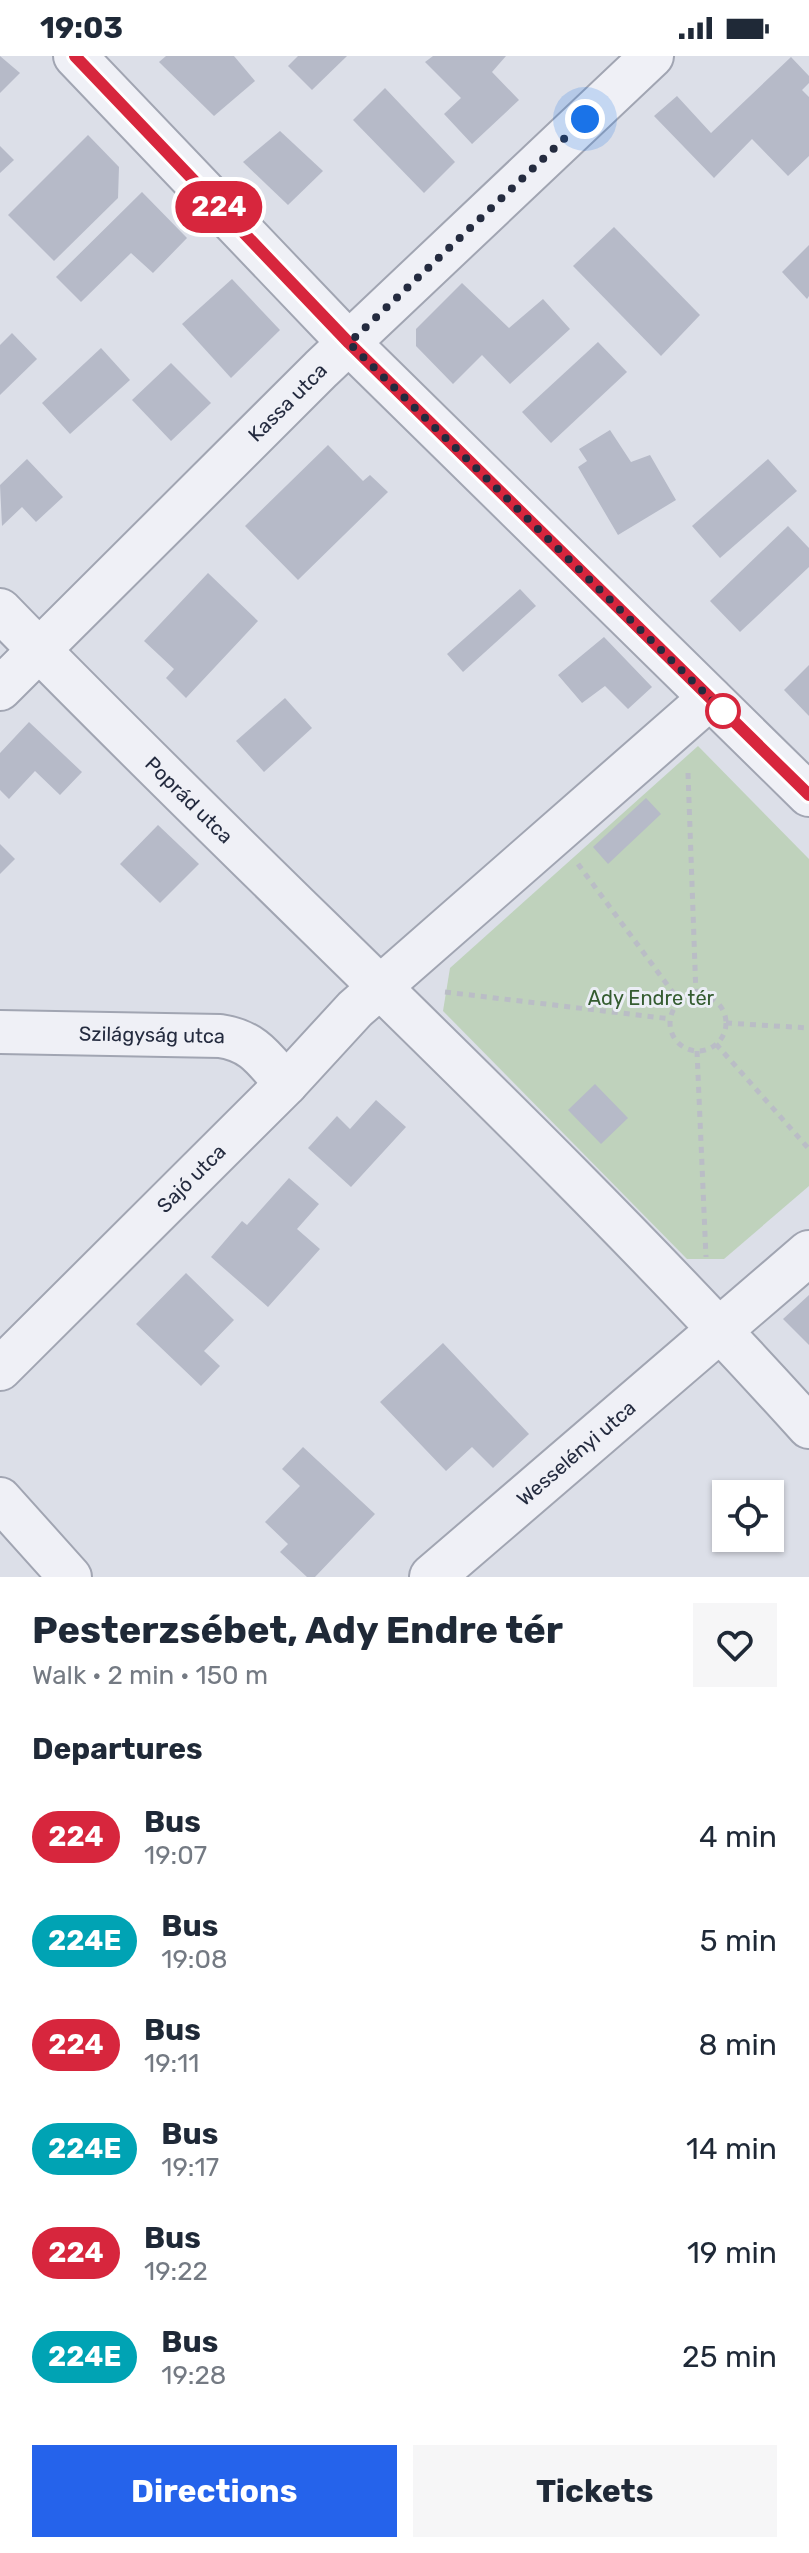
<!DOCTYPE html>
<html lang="en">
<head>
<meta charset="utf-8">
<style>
	body { margin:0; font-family:Rubik,sans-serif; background:#f6f6f7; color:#1f2937; height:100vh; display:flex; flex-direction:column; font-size:30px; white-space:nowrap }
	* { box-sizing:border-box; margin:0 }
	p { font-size:26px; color:#747a83 }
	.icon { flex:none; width:44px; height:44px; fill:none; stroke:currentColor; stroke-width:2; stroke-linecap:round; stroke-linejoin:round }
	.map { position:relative; height:1521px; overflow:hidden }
	.details { display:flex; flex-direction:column; background:#fff; flex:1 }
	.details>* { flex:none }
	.badge { padding:0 16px; border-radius:26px; font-size:28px; line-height:52px }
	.controls { position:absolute; left:712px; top:1424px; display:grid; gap:16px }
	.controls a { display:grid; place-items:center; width:72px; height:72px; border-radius:0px; background:#fff; box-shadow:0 2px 6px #0004; font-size:40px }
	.you { position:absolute; width:40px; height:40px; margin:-20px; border:6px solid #fff; border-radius:50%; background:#1a73e8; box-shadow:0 0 0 12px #1a73e833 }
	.map>.badge { position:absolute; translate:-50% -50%; box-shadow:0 0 0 4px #fff }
	h2 { padding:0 32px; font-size:30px; line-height:72px }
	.round { display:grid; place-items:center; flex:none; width:84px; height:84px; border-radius:0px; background:#f6f6f7 }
	.overview { display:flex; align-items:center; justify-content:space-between; height:136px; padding:0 32px }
	h1 { font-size:38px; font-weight:700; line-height:60px }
	.button { display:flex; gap:16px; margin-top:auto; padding:16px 32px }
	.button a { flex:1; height:92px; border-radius:0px; background:#2563eb; color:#fff; font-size:32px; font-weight:700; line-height:92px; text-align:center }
	.button a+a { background:#f6f6f7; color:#1f2937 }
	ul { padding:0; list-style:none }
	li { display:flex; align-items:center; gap:24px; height:104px; padding:0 32px }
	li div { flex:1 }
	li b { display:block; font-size:30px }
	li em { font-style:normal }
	li .badge { min-width:88px; font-weight:700; text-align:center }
	.status { display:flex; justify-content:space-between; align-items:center; height:56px; padding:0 40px; background:#fff; direction:ltr }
	.status svg { height:22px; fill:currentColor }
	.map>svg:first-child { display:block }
	.green { fill:#bfd2bc }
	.building { fill:#b6bac8 }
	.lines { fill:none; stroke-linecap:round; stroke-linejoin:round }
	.minor-casing { stroke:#a1a5b2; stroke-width:46 }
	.tertiary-casing { stroke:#a1a5b2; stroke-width:48 }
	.path { stroke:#babdc6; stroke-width:5; stroke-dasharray:6 6; stroke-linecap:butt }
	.minor { stroke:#eff0f6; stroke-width:42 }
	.tertiary { stroke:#eff0f6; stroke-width:44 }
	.line-casing { stroke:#fff; stroke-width:18 }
	.line { stroke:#d7263d; stroke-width:12 }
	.walk { stroke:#242b3f; stroke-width:8; stroke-dasharray:0 14.4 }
	.stop-dot { fill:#fff; stroke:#d7263d; stroke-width:4 }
	.labels { text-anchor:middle; stroke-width:6; stroke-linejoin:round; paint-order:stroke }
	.street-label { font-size:20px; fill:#242b3f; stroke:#ebeef5 }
	.park-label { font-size:20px; fill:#345c30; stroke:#ebeef5 }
</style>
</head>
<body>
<div class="status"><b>19:03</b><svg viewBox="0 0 49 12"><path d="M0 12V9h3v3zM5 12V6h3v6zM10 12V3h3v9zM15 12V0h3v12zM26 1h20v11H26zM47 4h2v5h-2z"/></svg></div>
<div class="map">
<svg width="809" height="1521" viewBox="0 0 809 1521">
	<rect width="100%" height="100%" fill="#dcdfe8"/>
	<polygon class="green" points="698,690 809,803 809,1130 724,1203 687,1203 443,955 450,912"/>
	<g class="building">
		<polygon points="0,0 20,17 0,37"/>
		<polygon points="166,0 234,0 255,25 214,60 159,6"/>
		<polygon points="298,0 347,0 312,34 288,10"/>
		<polygon points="433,0 506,0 492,16 519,44 472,88 444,58 461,42 425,6"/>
		<polygon points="791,1 809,20 809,27 802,34 809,41 809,100 788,120 752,83 714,122 654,60 677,40 711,77"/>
		<polygon points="385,32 455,106 424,137 353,64"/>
		<polygon points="280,75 323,115 288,149 243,106"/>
		<polygon points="88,79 119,111 118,142 54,205 8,159"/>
		<polygon points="0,90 14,104 0,117"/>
		<polygon points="142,136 187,182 153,217 131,197 81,246 56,221"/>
		<polygon points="614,171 700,259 661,300 573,210"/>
		<polygon points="809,189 809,240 807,243 782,216"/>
		<polygon points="232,223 280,274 231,322 182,268"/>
		<polygon points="462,227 509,272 543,243 570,273 510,328 482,299 453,328 416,290 416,273"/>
		<polygon points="12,277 37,303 0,339 0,289"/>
		<polygon points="598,286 627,316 551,387 522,356"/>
		<polygon points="101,292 130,324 70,378 42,347"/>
		<polygon points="171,307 211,347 171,385 132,344"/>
		<polygon points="610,374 631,406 650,399 676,444 618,479 578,411 587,405 579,393"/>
		<polygon points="328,389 363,425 370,419 388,436 298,524 245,470"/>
		<polygon points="27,403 63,441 36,466 22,451 2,470 0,429"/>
		<polygon points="768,403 797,435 720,502 692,470"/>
		<polygon points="788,470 809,492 809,511 740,576 710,545"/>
		<polygon points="208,517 258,565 186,642 166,622 174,613 144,585"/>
		<polygon points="520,533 536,550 463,616 447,598"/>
		<polygon points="604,581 652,631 628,653 605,630 582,647 558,619"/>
		<polygon points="809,609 809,660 784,634"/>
		<polygon points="285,642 312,672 264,716 236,685"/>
		<polygon points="29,666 82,716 60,739 35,715 9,743 0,734 0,697"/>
		<polygon points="646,742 661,758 608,808 593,791"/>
		<polygon points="158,769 199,808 160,847 120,808"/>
		<polygon points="0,788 15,803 0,818"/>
		<polygon points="595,1028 628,1062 601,1088 568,1054"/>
		<polygon points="376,1044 406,1071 351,1131 308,1092 337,1060 350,1073"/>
		<polygon points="289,1122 319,1148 297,1173 320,1193 268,1251 211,1201 242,1165 247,1169"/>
		<polygon points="186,1217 234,1264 204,1295 220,1310 201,1330 136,1268"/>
		<polygon points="809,1239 809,1289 783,1263"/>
		<polygon points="443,1287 529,1378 493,1412 472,1391 446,1415 380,1346"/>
		<polygon points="303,1391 375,1458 315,1521 307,1521 280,1496 288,1488 265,1466 300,1430 282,1413"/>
	</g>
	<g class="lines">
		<defs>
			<g id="minor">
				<polyline points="75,0 349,287 809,739"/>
				<path id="s1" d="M0,554C267,829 552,1086 809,1371"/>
				<path id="s2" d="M0,633L321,313L652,0"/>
				<path id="s3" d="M0,976L220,980C254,985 264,1003 286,1028"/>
				<path id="s4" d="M0,1313L286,1028L355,953L710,642"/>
				<polyline points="0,1443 70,1521"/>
			</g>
			<g id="tertiary">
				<path id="s5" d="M432,1521L809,1197"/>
			</g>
		</defs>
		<use href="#minor" class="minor-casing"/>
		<use href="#tertiary" class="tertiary-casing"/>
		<g class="path">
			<polyline points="688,717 696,939"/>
			<polyline points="578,808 680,946"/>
			<polyline points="445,936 671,963"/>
			<circle cx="698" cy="967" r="28"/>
			<polyline points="726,967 809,972"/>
			<polyline points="716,988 809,1093"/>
			<polyline points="697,995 706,1201"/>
		</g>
		<use href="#minor" class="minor"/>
		<use href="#tertiary" class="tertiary"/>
	</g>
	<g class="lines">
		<defs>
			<polyline id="line" points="75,0 349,287 809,739"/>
		</defs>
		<use href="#line" class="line-casing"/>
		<use href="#line" class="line"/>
		<polyline class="walk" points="585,63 349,287 730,662 723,655"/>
	</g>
	<circle class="stop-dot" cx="723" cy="655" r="16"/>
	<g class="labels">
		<g class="street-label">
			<text dy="7" stroke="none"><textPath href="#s2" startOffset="406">Kassa utca</textPath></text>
			<text dy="7" stroke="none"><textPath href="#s1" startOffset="268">Poprád utca</textPath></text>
			<text dy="7" stroke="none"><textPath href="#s3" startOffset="152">Szilágyság utca</textPath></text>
			<text dy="7" stroke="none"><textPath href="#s4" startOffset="270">Sajó utca</textPath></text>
			<text dy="7" stroke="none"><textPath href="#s5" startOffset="190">Wesselényi utca</textPath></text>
		</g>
		<g class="park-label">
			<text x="651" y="949">Ady Endre tér</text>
		</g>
	</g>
</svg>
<div class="controls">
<a><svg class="icon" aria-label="locate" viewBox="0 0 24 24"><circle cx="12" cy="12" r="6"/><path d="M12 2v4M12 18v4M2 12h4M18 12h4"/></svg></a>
</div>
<div class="you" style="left:585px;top:63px"></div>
<b class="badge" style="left:219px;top:151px;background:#d7263d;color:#fff">224</b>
</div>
<section class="details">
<div class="overview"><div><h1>Pesterzsébet, Ady Endre tér</h1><p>Walk · 2 min · 150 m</p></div><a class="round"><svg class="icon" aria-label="heart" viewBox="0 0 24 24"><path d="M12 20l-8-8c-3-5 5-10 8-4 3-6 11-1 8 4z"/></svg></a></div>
<h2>Departures</h2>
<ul>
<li><span class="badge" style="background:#d7263d;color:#fff">224</span><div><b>Bus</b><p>19:07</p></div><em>4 min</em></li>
<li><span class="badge" style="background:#00a3b4;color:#fff">224E</span><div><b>Bus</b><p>19:08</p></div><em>5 min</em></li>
<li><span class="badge" style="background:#d7263d;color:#fff">224</span><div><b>Bus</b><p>19:11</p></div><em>8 min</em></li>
<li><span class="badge" style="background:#00a3b4;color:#fff">224E</span><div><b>Bus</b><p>19:17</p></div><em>14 min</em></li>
<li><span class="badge" style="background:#d7263d;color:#fff">224</span><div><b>Bus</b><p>19:22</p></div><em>19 min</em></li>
<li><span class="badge" style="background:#00a3b4;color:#fff">224E</span><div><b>Bus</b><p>19:28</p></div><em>25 min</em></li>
</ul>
<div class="button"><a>Directions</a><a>Tickets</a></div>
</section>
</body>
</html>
